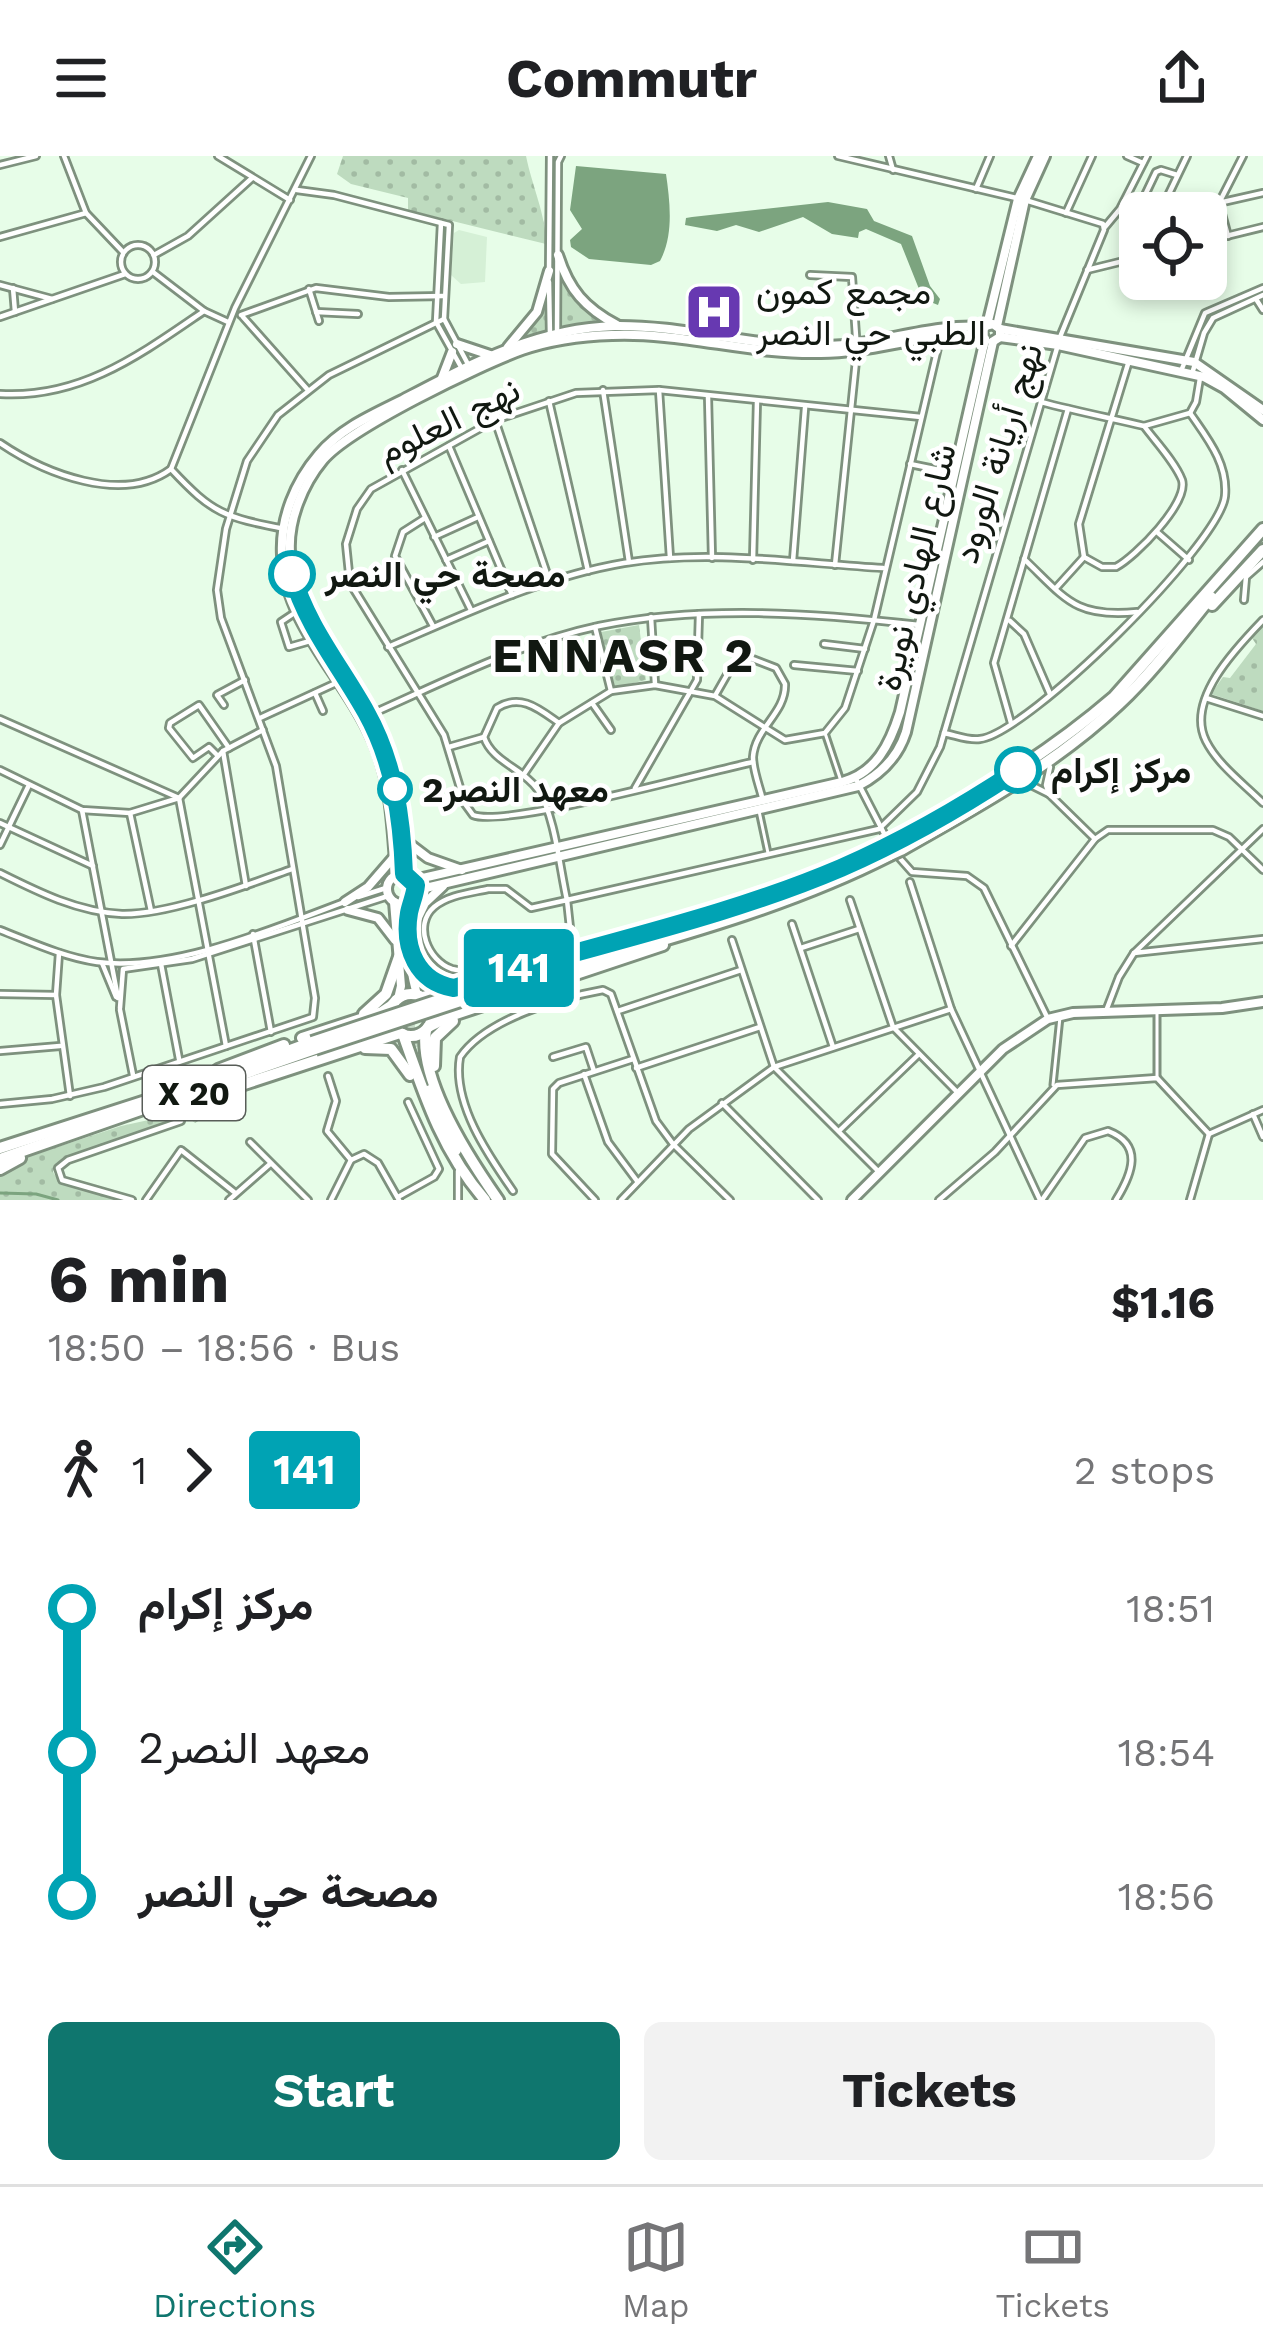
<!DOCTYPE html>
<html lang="en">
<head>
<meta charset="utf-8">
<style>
	body { margin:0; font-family:"Work Sans",Vazirmatn,sans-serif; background:#f2f2f2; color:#202124; height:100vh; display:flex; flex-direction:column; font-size:45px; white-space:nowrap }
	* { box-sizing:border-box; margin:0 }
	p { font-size:39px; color:#757577 }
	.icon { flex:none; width:66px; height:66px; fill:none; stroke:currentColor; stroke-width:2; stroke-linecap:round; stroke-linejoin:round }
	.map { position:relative; height:1044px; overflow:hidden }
	.side { display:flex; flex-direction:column; background:#fff; flex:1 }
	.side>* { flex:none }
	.badge { padding:0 24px; border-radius:9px; font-size:42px; line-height:78px }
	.buttons { position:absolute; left:1119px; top:36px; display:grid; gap:24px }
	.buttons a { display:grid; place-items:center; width:108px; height:108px; border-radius:18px; background:#fff; box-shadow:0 6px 18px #0003; font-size:60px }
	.map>.badge { position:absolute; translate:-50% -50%; box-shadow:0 0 0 6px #fff }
	.legs { display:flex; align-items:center; gap:18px; height:132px; padding:0 48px; font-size:39px }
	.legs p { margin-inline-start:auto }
	.headline { display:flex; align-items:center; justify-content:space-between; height:204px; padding:0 48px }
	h1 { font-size:66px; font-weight:700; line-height:90px }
	.button { display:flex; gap:24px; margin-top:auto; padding:24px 48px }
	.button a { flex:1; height:138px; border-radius:18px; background:#0f766e; color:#fff; font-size:48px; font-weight:700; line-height:138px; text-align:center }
	.button a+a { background:#f2f2f2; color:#202124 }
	ul { padding:0 48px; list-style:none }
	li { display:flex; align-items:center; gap:42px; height:144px; font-size:45px }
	li i { display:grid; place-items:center; width:18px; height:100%; margin:0 15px; background:currentColor }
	li i::after { content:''; width:30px; height:30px; margin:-15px; border:9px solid; border-radius:50%; background:#fff }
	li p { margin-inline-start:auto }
	li:first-child i { background:linear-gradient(#0000 50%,currentColor 0) }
	li:last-child i { background:linear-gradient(currentColor 50%,#0000 0) }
	header { display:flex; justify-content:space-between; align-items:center; height:156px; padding:0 48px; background:#fff; font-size:54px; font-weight:700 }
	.dock { display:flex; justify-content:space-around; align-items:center; height:168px; border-top:3px solid #e0e0e0; background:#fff; font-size:33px; color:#757577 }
	.dock a { display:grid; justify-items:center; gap:6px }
	.dock .selected { color:#0f766e }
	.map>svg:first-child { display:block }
	.built { fill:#d5f0d6 }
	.green { fill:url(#green-dots) }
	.water { fill:#7ca47f }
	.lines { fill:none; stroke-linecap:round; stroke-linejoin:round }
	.stream { stroke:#7ca47f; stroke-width:3 }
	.trunk-tunnel { stroke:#c7dbc8; stroke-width:10; stroke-dasharray:10 5; stroke-linecap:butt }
	.pedestrian-casing { stroke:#7e917e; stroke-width:9 }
	.minor-casing { stroke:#7e917e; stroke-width:10 }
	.secondary-casing { stroke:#7e917e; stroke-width:14 }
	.trunk-casing { stroke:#7e917e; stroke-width:16 }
	.pedestrian { stroke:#fff; stroke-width:3 }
	.minor { stroke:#fff; stroke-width:4.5 }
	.secondary { stroke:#fff; stroke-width:8 }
	.trunk { stroke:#fff; stroke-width:10 }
	.trunk-bridge-casing { stroke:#7e917e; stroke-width:16; stroke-linecap:butt }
	.trunk-bridge { stroke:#fff; stroke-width:10 }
	.line-1-casing { stroke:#fff; stroke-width:27 }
	.line-1 { stroke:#00a3b4; stroke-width:18 }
	.stop-1-dot { fill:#fff; stroke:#00a3b4; stroke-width:6 }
	.labels { text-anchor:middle; stroke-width:9; stroke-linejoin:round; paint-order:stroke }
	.shield { fill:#fff; stroke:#585d58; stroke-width:3 }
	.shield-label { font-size:33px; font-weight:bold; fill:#111811 }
	.poi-label { font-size:36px; fill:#111811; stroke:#fff; text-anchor:start }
	.street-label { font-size:36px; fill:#111811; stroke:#fff }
	.stop-label { font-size:36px; font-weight:bold; fill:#111811; stroke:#fff; text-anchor:start }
	.district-label { font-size:48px; font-weight:bold; letter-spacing:3px; fill:#111811; stroke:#fff }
</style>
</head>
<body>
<header><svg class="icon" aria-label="menu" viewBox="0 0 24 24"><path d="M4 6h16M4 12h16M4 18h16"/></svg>Commutr<svg class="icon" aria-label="share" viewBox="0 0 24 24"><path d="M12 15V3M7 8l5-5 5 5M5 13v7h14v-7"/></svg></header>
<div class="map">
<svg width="1263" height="1044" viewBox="0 0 1263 1044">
	<defs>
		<pattern id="green-dots" width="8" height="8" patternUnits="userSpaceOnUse" patternTransform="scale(3)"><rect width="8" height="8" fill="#bedbbf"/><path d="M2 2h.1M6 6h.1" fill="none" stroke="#a2bba3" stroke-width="1.8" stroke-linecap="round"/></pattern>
	</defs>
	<rect width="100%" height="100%" fill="#e7fde8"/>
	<polygon class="built" points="459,74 487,81 485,126 461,128 451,119 454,77"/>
	<g class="green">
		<path d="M343,0H526C532,30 546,59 546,88L408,54V42L351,28L337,18Z"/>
		<path d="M562,119L579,148L608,168L562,172L516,186C534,165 544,141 562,119Z"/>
		<polygon points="639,469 646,524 612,532 601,476"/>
		<polygon points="1263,470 1263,555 1211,538 1223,521 1230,522 1256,488 1252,482"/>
		<polygon points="227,947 195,967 186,960 56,1007 53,1016 59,1025 129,1044 0,1044 0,1010 121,970"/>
	</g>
	<g class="water">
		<path d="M576,10L666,18C670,46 674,79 660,105L651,109L589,103L571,91L570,84L582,73L570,54Z"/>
		<polygon points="828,46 867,53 874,65 912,80 930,130 940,143 938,149 923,143 901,88 866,73 859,76 858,82 832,78 803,61 759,76 736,69 717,75 685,69 686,62 692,61"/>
	</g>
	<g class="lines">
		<polyline class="stream" points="0,1037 36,1038 58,1044"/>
		<path class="trunk-tunnel" d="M414,892C401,855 420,825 458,822"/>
		<defs>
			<g id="pedestrian">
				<polyline points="825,577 841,625"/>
				<polyline points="759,655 768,697"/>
				<polyline points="1157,858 1157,921"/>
				<polyline points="1053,929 1060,861"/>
			</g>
			<g id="minor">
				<polyline points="64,0 86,57 123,96"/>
				<polyline points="218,0 290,44"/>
				<polyline points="838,0 1025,44 1103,68 1104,74 1060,181"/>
				<polyline points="889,0 893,14"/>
				<polyline points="1127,0 1143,7"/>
				<polyline points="0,9 36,0"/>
				<polyline points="976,33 990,0"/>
				<polyline points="297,34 334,39 449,69 444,163 470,212"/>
				<polyline points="1219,47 1243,0"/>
				<polyline points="1219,47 1228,80"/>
				<polyline points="1066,57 1092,0"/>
				<polyline points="1166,57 1163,50 1187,0"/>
				<polyline points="1174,57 1263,37"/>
				<polyline points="1137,65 1136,58 1156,16 1161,14 1177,19"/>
				<polyline points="441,67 436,166 461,211"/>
				<polyline points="1105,71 1120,53 1147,0"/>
				<polyline points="0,81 86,57"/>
				<polyline points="1206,85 1263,71"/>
				<circle cx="138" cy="106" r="17"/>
				<polyline points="154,99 188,80 252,22"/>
				<polyline points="549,114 550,0"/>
				<polyline points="1087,114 1140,101"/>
				<polyline points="153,116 204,155 228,166"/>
				<polyline points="810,119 852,121 857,195 835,409"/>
				<polyline points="549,126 550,180"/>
				<polyline points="0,129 52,143"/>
				<polyline points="13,132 15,156"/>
				<polyline points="309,133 319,165"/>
				<polyline points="1256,143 1263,154"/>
				<polyline points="316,156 358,158"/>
				<polyline points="241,159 316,132 389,141 443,140"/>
				<polyline points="0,161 125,118"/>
				<polyline points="243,161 307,233"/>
				<polyline points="557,179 558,6 561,0"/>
				<polyline points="1181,215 1205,157 1263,132"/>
				<polyline points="1192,218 1204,177 1213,162 1263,139"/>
				<polyline points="603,234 629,406"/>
				<polyline points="659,234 670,402"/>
				<path d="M0,238C81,243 141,198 204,155"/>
				<polyline points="708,241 712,402"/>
				<polyline points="549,245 588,415"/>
				<path d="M1041,246C1075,255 1110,262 1144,270C1156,286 1175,306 1182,324C1189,347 1135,401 1116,411H1102L1084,401L1079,368L1128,208"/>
				<polyline points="495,264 549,424"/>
				<polyline points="1144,270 1190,257 1196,246 1200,222"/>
				<path d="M0,287C44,317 122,349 171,313"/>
				<polyline points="449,290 512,439"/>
				<polyline points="910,308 954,317"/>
				<polyline points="402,314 471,454"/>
				<polyline points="425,362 403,376 395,400 433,470"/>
				<path d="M285,373C224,361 213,358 171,313L235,152L311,0"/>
				<polyline points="1157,376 1189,404"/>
				<polyline points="434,381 478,361"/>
				<path d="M1024,403C1066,443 1075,462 1137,456"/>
				<polyline points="446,404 489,385"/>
				<polyline points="753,404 757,245"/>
				<polyline points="793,405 805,252"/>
				<polyline points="1056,432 1084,401"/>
				<polyline points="1244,444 1246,421 1263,406"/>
				<polyline points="296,456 281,466 289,491 310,485"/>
				<polyline points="651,461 655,528"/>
				<path d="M1263,464C1237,491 1185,544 1206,585C1218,609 1244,628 1263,647"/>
				<polyline points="1010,465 1024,478 1050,538"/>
				<polyline points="595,471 611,535"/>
				<polyline points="824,488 865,493"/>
				<path d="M388,491C465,458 542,421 624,407C709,393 798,407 883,412"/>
				<polyline points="794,509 858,515"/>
				<polyline points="315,537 323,555"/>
				<path d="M716,538L732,510L750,502L776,512L785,528C786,557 755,572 753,601C753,614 759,629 762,641"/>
				<polyline points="1206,542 1263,560"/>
				<polyline points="592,547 611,574"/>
				<polyline points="224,549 217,539 245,524"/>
				<path d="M367,560C442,527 519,487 599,470C702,449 815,457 919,469"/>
				<polyline points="260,562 336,527"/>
				<polyline points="0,563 179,642"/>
				<path d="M559,567C539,553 521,537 497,552L484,581C492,606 523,612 538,634C555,659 560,714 567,744L879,673L917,636L940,591L1057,192"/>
				<polyline points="1011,567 994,507 1068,253"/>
				<path d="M944,577C955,579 969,585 980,583C1027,578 1220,388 1225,340C1228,307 1207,282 1190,257"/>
				<polyline points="449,591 484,581"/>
				<polyline points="223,595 246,730"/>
				<polyline points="217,599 209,591 193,602 169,572 170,567 199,549 229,592"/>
				<path d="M753,606C705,616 505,672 473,659L465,648L444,579L350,427L346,388L357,353L371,333L495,264L576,237L659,234L921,261"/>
				<polyline points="0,614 82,654 130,657 179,642 223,595 263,574"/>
				<polyline points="524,618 559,567 611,535 655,529 715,540 785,584 825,577 845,552 874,464 940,183"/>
				<polyline points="856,623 890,689"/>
				<polyline points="1027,627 1049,638 1095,683"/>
				<polyline points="635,632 697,524 699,458"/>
				<polyline points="1049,638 1046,629 1050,611"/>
				<polyline points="179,642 226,890"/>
				<polyline points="82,654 118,842"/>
				<polyline points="130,657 151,755"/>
				<polyline points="0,667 93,710"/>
				<polyline points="0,689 29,629"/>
				<polyline points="896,698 912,716 967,720 984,732 1048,863"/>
				<path d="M0,717C38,736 78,756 122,758C169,759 247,729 292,713"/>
				<polyline points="910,726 951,853 1040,1044"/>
				<path d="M488,733H506L531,752L567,744L571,781C549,794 476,820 452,813C428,805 413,769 434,751C448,739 470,737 488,733Z"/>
				<polyline points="358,741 386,732"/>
				<polyline points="850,744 893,871 959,938"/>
				<polyline points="792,768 833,891"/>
				<path d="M0,774C31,786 63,801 97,806C173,816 275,772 347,745"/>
				<polyline points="253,778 271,876"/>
				<polyline points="732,784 774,911 880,1017"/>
				<polyline points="1011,790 1095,683 1108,674 1213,674 1229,681 1263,714"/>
				<polyline points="801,792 859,773"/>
				<polyline points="59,797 56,839 70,940"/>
				<polyline points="1134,797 1263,783"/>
				<polyline points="102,807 116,841"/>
				<polyline points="161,808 179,903"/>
				<polyline points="0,838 56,839"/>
				<polyline points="120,852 123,813 192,803 388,740"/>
				<polyline points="120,854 133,919"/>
				<polyline points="618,855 741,814"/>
				<polyline points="1106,855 1119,821 1134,797 1263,673"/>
				<polyline points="0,895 60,890"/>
				<polyline points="553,901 586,891 594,915"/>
				<polyline points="636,912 760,871"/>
				<polyline points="584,918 608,986 637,1025"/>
				<polyline points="328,920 336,945 327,975 351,1004"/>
				<polyline points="722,947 818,1044"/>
				<polyline points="0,948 52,943 104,931 313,861 315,842 276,610 221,462 217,434 226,373 247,305 278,259 329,219 444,163"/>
				<polyline points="1253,958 1263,981"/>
				<polyline points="840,974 918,899"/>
				<polyline points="250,986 308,1044"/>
				<polyline points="458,1015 458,1044"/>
				<path d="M513,1035C488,999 452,947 460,901C486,863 559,842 603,834L611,838L656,965L673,988L730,1044"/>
				<polyline points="398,1041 434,1021 439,1013 408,946"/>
				<polyline points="132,1044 62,1024 58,1012 68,1004 181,965"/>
				<polyline points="146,1044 181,994 234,1036"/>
				<polyline points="229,1044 270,1008"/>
				<polyline points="331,1044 351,1004 364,998 378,1007 399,1044"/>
				<polyline points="595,1044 552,998 553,933 559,927 633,903"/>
				<polyline points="621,1044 689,973 774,911 951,853"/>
				<polyline points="939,1044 995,996 1057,929 1157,922 1209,978 1263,954"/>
				<path d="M1042,1044L1085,982L1108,975C1144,989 1132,1018 1116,1044"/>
				<polyline points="1190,1044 1209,978"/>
			</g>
			<g id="secondary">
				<path d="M558,99C569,134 585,152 617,169"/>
				<polyline points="987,169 1018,43 1038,0"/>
				<polyline points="985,170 993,168 1000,173 1194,206 1263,254"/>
				<polyline points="997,170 1025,44 1045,0"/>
				<polyline points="1000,181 1058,189 1204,221 1224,232 1263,264"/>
				<polyline points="992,186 1000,181 1000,173"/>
				<polyline points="457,188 490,199"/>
				<polyline points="508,191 537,156 549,115"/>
				<polyline points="442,222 452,196"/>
				<polyline points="403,683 428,702 462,714"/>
				<path d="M404,717C402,663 394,608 368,559C339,506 293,459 290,396C288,364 303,328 323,304C350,272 480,209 522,194C551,184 581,180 612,179C681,176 751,199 821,197C876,197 927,175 983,179"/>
				<circle cx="402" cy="733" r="15"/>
				<path d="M396,718C392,672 392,628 373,585C345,521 286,471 282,399C280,362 295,326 319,298C341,272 372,259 402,244C469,209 536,172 615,170C684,169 753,191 823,190C878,190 929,167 985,171"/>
				<path d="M414,724L842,626C876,617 890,588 900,556L985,183"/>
				<path d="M417,734L858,630C881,618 898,601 906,576L993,186"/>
				<path d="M414,742C403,772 409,809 417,839"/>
				<polyline points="345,746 368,731 394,701"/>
				<polyline points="394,746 401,830 398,843"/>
				<polyline points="348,754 378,762 395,784"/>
				<polyline points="411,776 425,747 443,730"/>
				<polyline points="852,1044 1003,893 1048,863 1073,857 1222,852 1263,846"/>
			</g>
			<g id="trunk">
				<polyline points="1212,449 1263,394"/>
				<path d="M897,686C973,642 1047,599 1114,541L1263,373"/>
				<path d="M901,694C977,651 1056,608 1119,548C1153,516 1182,477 1211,441"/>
				<polyline points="693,765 797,729 886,692"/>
				<polyline points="574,796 695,762"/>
				<polyline points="411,797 426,821 450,831"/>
				<polyline points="500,814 569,796"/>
				<polyline points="502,823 583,799"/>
				<path d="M506,830C634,791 770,760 890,699"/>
				<circle cx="411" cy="859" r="21"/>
				<polyline points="423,841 505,816"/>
				<polyline points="364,858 386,838 399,801"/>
				<polyline points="428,871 450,860 663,789"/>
				<path d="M426,874C418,924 470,1004 498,1044"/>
				<path d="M403,878C424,938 442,995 485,1044"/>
				<polyline points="302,882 382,856 394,848"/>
				<polyline points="365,892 391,893 410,919"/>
				<polyline points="434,910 435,882 453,865"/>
				<polyline points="218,914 284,889"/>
				<polyline points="226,934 400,877"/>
				<polyline points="430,934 456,994"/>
				<polyline points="0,992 189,931 312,886"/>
				<polyline points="0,1003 315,893"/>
				<polyline points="0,1013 20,1002"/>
			</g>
		</defs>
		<use href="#pedestrian" class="pedestrian-casing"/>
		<use href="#minor" class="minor-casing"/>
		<use href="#secondary" class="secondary-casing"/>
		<use href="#trunk" class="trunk-casing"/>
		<use href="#pedestrian" class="pedestrian"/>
		<use href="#minor" class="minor"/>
		<use href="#secondary" class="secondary"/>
		<use href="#trunk" class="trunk"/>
		<defs>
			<g id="trunk-bridge">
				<polyline points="886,692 897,686"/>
				<polyline points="890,699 901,694"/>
				<polyline points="312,886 502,823"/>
				<polyline points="315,893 506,830"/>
			</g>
		</defs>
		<use href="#trunk-bridge" class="trunk-bridge-casing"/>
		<use href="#trunk-bridge" class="trunk-bridge"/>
	</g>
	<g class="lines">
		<defs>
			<path id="line-1" d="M292,418C306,469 341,511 366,556C394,606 402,662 404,718L416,729C415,739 411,747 409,757C403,792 417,826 454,832C582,791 717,765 841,712C903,685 962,651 1018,614"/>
		</defs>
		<use href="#line-1" class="line-1-casing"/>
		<use href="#line-1" class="line-1"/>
	</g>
	<defs>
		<symbol id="hospital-square" viewBox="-11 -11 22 22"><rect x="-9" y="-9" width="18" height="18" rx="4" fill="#6739b1" stroke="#fff"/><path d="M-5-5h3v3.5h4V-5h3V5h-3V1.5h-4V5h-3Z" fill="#fff"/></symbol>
	</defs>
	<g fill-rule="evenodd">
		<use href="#hospital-square" x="681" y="123" width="66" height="66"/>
	</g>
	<g class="stop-1-dot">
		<circle cx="292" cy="418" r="21"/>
		<circle cx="1018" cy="614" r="21"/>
		<circle cx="395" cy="633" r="15"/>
	</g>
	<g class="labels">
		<rect class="shield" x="143" y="910" width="102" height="54" rx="9"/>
		<g class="shield-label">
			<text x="194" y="949">X 20</text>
		</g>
		<g class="poi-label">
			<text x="756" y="148">مجمع كمون<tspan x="756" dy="41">الطبي حي النصر</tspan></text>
		</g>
		<g class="street-label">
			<text transform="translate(448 264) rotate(-26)" y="13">نهج العلوم</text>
			<text transform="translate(997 297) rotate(-73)" y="13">نهج أريانة الورود</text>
			<text transform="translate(915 411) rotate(-77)" y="13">شارع الهادي نويرة</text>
		</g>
		<g class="stop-label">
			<text x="325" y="431">مصحة حي النصر</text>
			<text x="1051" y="627">مركز إكرام</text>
			<text x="422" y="646">معهد النصر2</text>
		</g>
		<g class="district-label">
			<text x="624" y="516">ENNASR 2</text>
		</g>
	</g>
</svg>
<div class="buttons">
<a><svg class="icon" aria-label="locate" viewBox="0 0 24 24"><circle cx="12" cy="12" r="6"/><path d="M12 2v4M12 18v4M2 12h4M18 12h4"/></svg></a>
</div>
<b class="badge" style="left:519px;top:812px;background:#00a3b4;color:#fff">141</b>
</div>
<section class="side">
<div class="headline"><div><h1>6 min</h1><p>18:50 – 18:56 · Bus</p></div><b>$1.16</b></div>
<div class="legs"><svg class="icon" aria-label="walk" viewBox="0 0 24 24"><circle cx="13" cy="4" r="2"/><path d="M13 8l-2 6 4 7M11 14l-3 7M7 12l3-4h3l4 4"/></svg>1<svg class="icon" aria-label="forward" viewBox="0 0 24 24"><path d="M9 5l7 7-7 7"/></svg><b class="badge" style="background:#00a3b4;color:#fff">141</b><p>2 stops</p></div>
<ul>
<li><i style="color:#00a3b4"></i><b>مركز إكرام</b><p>18:51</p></li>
<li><i style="color:#00a3b4"></i><span>معهد النصر2</span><p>18:54</p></li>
<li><i style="color:#00a3b4"></i><b>مصحة حي النصر</b><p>18:56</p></li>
</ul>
<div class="button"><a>Start</a><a>Tickets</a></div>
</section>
<nav class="dock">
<a class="selected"><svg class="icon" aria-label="directions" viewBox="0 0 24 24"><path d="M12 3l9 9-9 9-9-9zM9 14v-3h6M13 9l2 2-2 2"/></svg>Directions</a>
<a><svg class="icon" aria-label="map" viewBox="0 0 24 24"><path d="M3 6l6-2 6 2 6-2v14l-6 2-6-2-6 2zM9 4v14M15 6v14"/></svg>Map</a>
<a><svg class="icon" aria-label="tickets" viewBox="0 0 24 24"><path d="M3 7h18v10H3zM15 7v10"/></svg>Tickets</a>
</nav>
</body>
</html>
